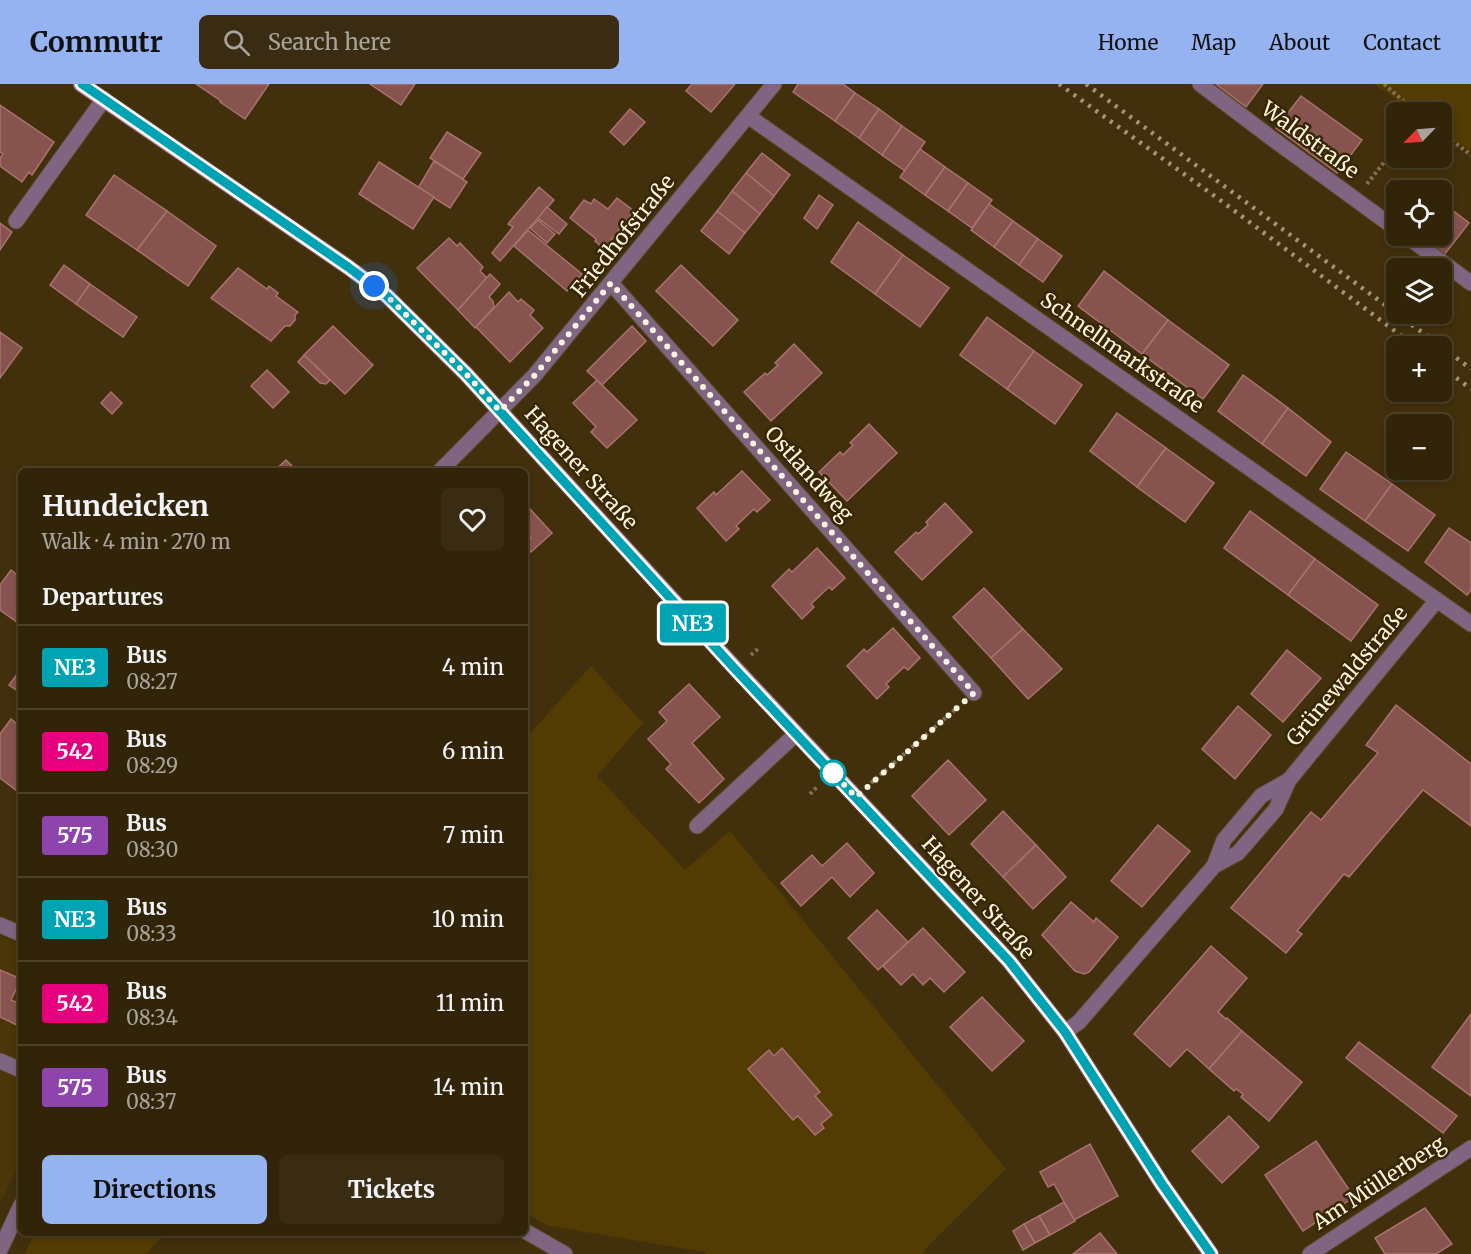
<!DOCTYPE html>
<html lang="en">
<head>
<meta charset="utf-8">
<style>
	body { margin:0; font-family:Merriweather,serif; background:#392c12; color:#f1f3f6; height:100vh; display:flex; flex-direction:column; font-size:22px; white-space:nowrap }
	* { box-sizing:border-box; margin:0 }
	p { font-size:20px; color:#a8a49c }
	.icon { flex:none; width:33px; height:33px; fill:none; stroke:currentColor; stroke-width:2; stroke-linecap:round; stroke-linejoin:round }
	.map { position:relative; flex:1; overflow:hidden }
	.panel { position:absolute; left:18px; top:384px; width:510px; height:768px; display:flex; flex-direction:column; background:#312408; border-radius:9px; box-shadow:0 3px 9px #0003,0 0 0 2px #4c4129 }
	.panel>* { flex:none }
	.badge { padding:0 12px; border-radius:4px; font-size:21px; line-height:39px }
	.needle { width:39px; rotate:245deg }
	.fabs { position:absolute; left:1386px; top:18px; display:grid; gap:12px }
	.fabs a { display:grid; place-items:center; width:66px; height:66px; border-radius:9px; background:#312408; box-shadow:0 3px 9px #0003,0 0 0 2px #4c4129; font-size:30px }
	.you { position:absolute; width:30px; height:30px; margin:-15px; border:4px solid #fff; border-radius:50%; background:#1a73e8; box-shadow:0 0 0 9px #1a73e833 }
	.map>.badge { position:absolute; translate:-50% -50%; box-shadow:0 0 0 3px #fff }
	h2 { padding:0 24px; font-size:22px; line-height:54px }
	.round { display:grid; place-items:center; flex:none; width:63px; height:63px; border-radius:9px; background:#392c12 }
	.overview { display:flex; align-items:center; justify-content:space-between; height:102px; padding:0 24px }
	h1 { font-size:28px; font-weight:700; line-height:45px }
	.button { display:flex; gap:12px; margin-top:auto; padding:12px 24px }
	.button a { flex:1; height:69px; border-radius:9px; background:#95b2f1; color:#111; font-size:24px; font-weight:700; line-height:69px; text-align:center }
	.button a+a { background:#392c12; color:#f1f3f6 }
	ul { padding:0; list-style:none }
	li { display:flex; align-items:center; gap:18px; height:84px; padding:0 24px; border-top:2px solid #4c4129 }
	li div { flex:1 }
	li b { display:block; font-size:22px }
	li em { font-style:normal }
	li .badge { min-width:66px; font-weight:700; text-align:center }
	header { display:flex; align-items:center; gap:36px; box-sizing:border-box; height:84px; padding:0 30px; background:#95b2f1; color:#111 }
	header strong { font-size:28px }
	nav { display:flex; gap:33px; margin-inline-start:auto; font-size:21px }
	.search { width:420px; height:54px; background:#392c12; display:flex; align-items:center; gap:15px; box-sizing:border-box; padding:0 21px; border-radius:9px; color:#a8a49c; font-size:22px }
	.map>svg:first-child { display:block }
	.built { fill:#4a3609 }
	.green { fill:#523c04 }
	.building { fill:#87534f; stroke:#a9726e; stroke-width:1.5 }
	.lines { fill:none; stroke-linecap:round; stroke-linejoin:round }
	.minor-casing { stroke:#5b4b29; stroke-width:17 }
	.major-casing { stroke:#5b4b29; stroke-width:17 }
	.path { stroke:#807152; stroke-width:4; stroke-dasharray:3 3; stroke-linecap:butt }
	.minor { stroke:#7f6581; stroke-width:15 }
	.major { stroke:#ca94cf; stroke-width:15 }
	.rail { stroke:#a19478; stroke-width:4.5; stroke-dasharray:3 6; stroke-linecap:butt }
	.line-casing { stroke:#fff; stroke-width:14 }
	.line { stroke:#00a3b4; stroke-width:9 }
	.walk { stroke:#fef4e0; stroke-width:6; stroke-dasharray:0 10.8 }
	.stop-dot { fill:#fff; stroke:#00a3b4; stroke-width:3 }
	.labels { text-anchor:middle; stroke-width:5; stroke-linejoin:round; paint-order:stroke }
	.street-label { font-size:21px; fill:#fef4e0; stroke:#362601 }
</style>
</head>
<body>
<header>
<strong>Commutr</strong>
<div class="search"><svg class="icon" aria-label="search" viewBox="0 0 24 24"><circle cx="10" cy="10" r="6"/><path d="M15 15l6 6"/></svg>Search here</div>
<nav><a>Home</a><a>Map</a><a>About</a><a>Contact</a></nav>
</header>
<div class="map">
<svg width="1471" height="1170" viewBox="0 0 1471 1170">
	<rect width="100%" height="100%" fill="#41300b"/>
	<polygon class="built" points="0,852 21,861 21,1075 0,1120"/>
	<g class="green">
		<polygon points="1374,0 1471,0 1471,68 1442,47 1442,28 1415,28"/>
		<polygon points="591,582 643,639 597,692 685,786 730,747 1006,1085 928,1162 923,1170 707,1170 704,1168 549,1142 525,1129 525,801 532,792 525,785 525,655"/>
		<polygon points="34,1149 285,1149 284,1151 161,1154 146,1170 25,1170"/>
	</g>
	<g class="building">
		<polygon points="196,0 269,0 245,35 220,18 221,17"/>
		<polygon points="370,0 415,0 401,21"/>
		<polygon points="692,0 735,0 711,28 686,7"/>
		<polygon points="798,0 843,0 855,9 835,37 793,8"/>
		<polygon points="1216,0 1263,0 1246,23"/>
		<polygon points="855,9 879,25 859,54 835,37"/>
		<polygon points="1301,12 1362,56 1337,89 1276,44"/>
		<polygon points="0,21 54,58 32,91 29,88 22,98 0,82 0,74 3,70 0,68"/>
		<polygon points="630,25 645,38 624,61 610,48"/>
		<polygon points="879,25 902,42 882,71 859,54"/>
		<polygon points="902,42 925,58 905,87 882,71"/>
		<polygon points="447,48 481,69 463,95 430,74"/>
		<polygon points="920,65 945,83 925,111 900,93"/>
		<polygon points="762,69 790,91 774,112 746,89"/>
		<polygon points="434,77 467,98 450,124 418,104"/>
		<polygon points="379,78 434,113 413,145 359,110"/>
		<polygon points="945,83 968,99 948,127 925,111"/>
		<polygon points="746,89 774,112 760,130 732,107"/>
		<polygon points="114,91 167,127 137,166 86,131"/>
		<polygon points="1410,95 1426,106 1401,106"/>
		<polygon points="968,99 992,116 972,144 948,127"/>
		<polygon points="539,103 554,116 500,177 492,169 513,143 508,140"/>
		<polygon points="732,107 760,130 745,149 717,127"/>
		<polygon points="819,111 833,121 817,145 804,134"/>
		<polygon points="1396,113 1396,135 1386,127"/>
		<polygon points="617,114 634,127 604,165 595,157 596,155 570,134 584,116 591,120 594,115 608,125"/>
		<polygon points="1442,118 1469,139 1444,171 1419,152 1442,152"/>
		<polygon points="989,120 1013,137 994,163 971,146"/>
		<polygon points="547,123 567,140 559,150 538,134"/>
		<polygon points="167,127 216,162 188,202 137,166"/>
		<polygon points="717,127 745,149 729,170 701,147"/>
		<polygon points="538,136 555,150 547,159 530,144"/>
		<polygon points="1013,137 1038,155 1019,181 994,163"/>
		<polygon points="858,138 903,171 875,210 831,178"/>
		<polygon points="0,139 12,148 0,166"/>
		<polygon points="528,146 582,190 567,207 514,162"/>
		<polygon points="449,154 457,162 460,159 483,183 480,187 487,194 458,226 417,184"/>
		<polygon points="1038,155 1062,172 1043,198 1019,181"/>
		<polygon points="903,171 949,204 920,243 875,210"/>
		<polygon points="64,181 90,200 76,220 50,201"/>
		<polygon points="681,181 738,236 713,262 656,207"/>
		<polygon points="238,184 267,205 269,202 278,209 276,212 298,228 295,231 295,236 290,242 285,242 271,257 211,214"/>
		<polygon points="1104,187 1168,236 1142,270 1078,222"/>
		<polygon points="490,190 500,200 489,213 493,217 494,223 475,244 458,226"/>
		<polygon points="90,200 137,233 123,253 76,220"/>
		<polygon points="509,208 518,218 521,215 534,226 530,231 543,244 510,278 476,243"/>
		<polygon points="987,233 1034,267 1007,305 960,271"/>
		<polygon points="1168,236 1229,281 1203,315 1142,270"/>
		<polygon points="333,242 373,281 345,310 304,271"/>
		<polygon points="632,242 646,257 602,301 587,287"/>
		<polygon points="0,248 22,264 0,294"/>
		<polygon points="794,260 822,289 771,337 744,308 765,289 767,291 778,281 775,279"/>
		<polygon points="1034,267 1082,301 1055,340 1007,305"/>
		<polygon points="304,271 330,296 326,300 320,299 298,278"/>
		<polygon points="267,286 289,308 273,324 251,302"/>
		<polygon points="1243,291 1288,324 1262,360 1218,327"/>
		<polygon points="597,296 637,336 607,364 591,348 596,343 573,319"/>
		<polygon points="111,308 122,319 112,330 101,319"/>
		<polygon points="1288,324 1331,358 1306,392 1262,360"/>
		<polygon points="1117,329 1166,364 1137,403 1090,367"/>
		<polygon points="869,340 897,369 847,417 819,388 840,368 843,371 853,361 850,359"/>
		<polygon points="1166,364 1214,399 1185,438 1137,403"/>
		<polygon points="1346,368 1392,400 1365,437 1320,405"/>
		<polygon points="286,376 297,387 274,387"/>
		<polygon points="742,387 770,416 757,428 754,425 736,442 739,445 726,457 697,424 714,408 716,411"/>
		<polygon points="1392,400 1435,431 1408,467 1365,437"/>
		<polygon points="945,419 972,448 922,496 895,468 916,448 918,450 928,441 926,438"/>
		<polygon points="530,425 552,449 531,468 525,462 525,460 531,454 525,447 525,429"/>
		<polygon points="1250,427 1315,475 1288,511 1224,464"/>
		<polygon points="1449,444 1471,459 1471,506 1467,511 1425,478"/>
		<polygon points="817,464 845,494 832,506 829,503 811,520 814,523 802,535 772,502 789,485 792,488"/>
		<polygon points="1315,475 1378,521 1351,557 1288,511"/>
		<polygon points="11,486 21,494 21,541 0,526 0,501"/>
		<polygon points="984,504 1023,545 991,574 953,533"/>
		<polygon points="893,544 920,574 908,586 904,583 886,600 889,603 877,615 847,582 864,565 867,568"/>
		<polygon points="1023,545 1062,585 1028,615 991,574"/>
		<polygon points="1287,566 1321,594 1283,638 1251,610"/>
		<polygon points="21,585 21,609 9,601"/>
		<polygon points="689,600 720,633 692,659 724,695 699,719 666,685 671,680 648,655 667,637 659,628"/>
		<polygon points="1396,621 1471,680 1471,742 1423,706 1349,793 1344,790 1297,847 1302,850 1286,869 1231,824 1311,728 1321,736 1378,669 1366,661"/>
		<polygon points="1238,622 1271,651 1235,695 1202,665"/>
		<polygon points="11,635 21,643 21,710 0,694 0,650"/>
		<polygon points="948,676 986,716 949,751 912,712"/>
		<polygon points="1003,727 1036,761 1003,793 971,760"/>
		<polygon points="1158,741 1190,767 1142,823 1111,797"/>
		<polygon points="847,759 874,789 850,813 832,793 801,822 781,799 812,771 822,782"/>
		<polygon points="1036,761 1066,793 1033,825 1003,793"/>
		<polygon points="1071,818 1094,838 1096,834 1118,853 1089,888 1084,890 1075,887 1042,851"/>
		<polygon points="877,826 908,858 878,886 848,854"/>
		<polygon points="923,844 965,888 944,908 930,894 923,901 913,890 901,901 883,882"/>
		<polygon points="1211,862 1247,894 1218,928 1226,935 1227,934 1242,947 1209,985 1187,965 1170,983 1134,950"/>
		<polygon points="0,886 21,895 11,916 21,920 21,943 0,933"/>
		<polygon points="982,913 1024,957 992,987 950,943"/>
		<polygon points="1471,930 1471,1012 1432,983"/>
		<polygon points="1242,947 1302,998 1269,1037 1241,1013 1243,1010 1236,1005 1234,1007 1209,985"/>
		<polygon points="1359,958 1457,1032 1443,1049 1346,974"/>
		<polygon points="782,964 820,1008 815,1012 832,1031 821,1040 824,1044 815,1051 798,1032 793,1036 748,985 769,966 774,972"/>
		<polygon points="1229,1032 1259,1063 1222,1099 1192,1067"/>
		<polygon points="1316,1057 1354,1113 1303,1147 1265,1091"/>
		<polygon points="1090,1060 1118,1112 1074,1136 1054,1100 1048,1103 1040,1088"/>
		<polygon points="1064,1118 1075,1137 1050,1151 1039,1132"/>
		<polygon points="1425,1124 1452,1160 1436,1170 1385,1170 1375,1154"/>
		<polygon points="1039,1132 1050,1151 1035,1159 1024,1140"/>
		<polygon points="1024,1140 1035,1159 1023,1166 1013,1147"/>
		<polygon points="1100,1149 1117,1170 1073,1170"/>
	</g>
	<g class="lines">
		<defs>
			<g id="minor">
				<polyline points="1200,0 1270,53 1396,145"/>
				<polyline points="748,32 1471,540"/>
				<polyline points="16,137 104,15"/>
				<polyline points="1406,152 1471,199"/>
				<polyline points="611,199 974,609"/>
				<polyline points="440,387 534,292 774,0"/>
				<polyline points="697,742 796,650"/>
				<polyline points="1214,782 1238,769 1276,725 1289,696 1437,516"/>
				<polyline points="0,841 21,850"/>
				<polyline points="1065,948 1079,938 1214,782 1224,756 1261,712 1289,696"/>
				<polyline points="0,977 21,986"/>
				<polyline points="525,1147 565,1170"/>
				<polyline points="0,1166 21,1121"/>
				<polyline points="1310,1170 1471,1064"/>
			</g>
			<polyline id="major" points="81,0 348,183 387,212 466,290 736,585 1009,877 1065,948 1162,1100 1211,1170"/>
		</defs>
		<use href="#minor" class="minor-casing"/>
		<use href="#major" class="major-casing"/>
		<g class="path">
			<polyline points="1384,0 1416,28"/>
			<polyline points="1442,49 1471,71"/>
			<polyline points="1367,100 1396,63"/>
			<polyline points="751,571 759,564"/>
			<polyline points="871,699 958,623"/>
			<polyline points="810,710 818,702"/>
		</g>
		<use href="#minor" class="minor"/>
		<use href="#major" class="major"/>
		<g class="rail">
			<polyline points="1059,0 1220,116 1415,262"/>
			<polyline points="1086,0 1396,229"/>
			<polyline points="1397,230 1441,262"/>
			<polyline points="1442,263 1471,285"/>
			<polyline points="1442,283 1471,305"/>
		</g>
	</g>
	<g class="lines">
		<defs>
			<polyline id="line" points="82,0 348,183 387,212 466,290 735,585 1009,877 1065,948 1162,1100 1211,1170"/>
		</defs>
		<use href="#line" class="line-casing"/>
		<use href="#line" class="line"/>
		<polyline class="walk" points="374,202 387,212 466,290 500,327 534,292 611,199 974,609 856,713 833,689"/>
	</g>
	<circle class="stop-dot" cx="833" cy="689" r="12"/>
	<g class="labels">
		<g class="street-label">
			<text transform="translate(1310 56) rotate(36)" y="7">Waldstraße</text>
			<text transform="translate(623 152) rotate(-51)" y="7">Friedhofstraße</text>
			<text transform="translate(1122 269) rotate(35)" y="7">Schnellmarkstraße</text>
			<text transform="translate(581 384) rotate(48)" y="7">Hagener Straße</text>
			<text transform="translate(809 390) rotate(48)" y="7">Ostlandweg</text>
			<text transform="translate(1347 592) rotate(-50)" y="7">Grünewaldstraße</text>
			<text transform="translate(978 814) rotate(48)" y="7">Hagener Straße</text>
			<text transform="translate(1379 1099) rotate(-33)" y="7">Am Müllerberg</text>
		</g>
	</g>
</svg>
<div class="fabs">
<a><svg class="needle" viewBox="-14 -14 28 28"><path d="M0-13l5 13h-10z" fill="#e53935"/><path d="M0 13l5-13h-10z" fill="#a8a49c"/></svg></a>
<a><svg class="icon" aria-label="locate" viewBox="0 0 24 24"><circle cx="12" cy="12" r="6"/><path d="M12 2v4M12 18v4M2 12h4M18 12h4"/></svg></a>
<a><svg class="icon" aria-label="layers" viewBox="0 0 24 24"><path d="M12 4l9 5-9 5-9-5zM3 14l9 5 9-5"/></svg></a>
<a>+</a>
<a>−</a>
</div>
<div class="you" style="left:374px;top:202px"></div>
<b class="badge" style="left:693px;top:539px;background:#00a3b4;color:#fff">NE3</b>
<section class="panel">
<div class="overview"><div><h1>Hundeicken</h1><p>Walk · 4 min · 270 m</p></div><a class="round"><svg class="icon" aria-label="heart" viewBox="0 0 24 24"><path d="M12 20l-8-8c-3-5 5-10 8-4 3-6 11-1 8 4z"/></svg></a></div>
<h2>Departures</h2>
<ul>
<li><span class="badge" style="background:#00a3b4;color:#fff">NE3</span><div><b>Bus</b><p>08:27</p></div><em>4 min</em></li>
<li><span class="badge" style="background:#e6007e;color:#fff">542</span><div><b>Bus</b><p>08:29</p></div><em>6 min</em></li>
<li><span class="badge" style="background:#8e44ad;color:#fff">575</span><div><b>Bus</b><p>08:30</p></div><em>7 min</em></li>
<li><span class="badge" style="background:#00a3b4;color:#fff">NE3</span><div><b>Bus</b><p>08:33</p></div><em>10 min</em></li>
<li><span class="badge" style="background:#e6007e;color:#fff">542</span><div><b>Bus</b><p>08:34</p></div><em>11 min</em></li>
<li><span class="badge" style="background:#8e44ad;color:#fff">575</span><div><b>Bus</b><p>08:37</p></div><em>14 min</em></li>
</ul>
<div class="button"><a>Directions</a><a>Tickets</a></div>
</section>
</div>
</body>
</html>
